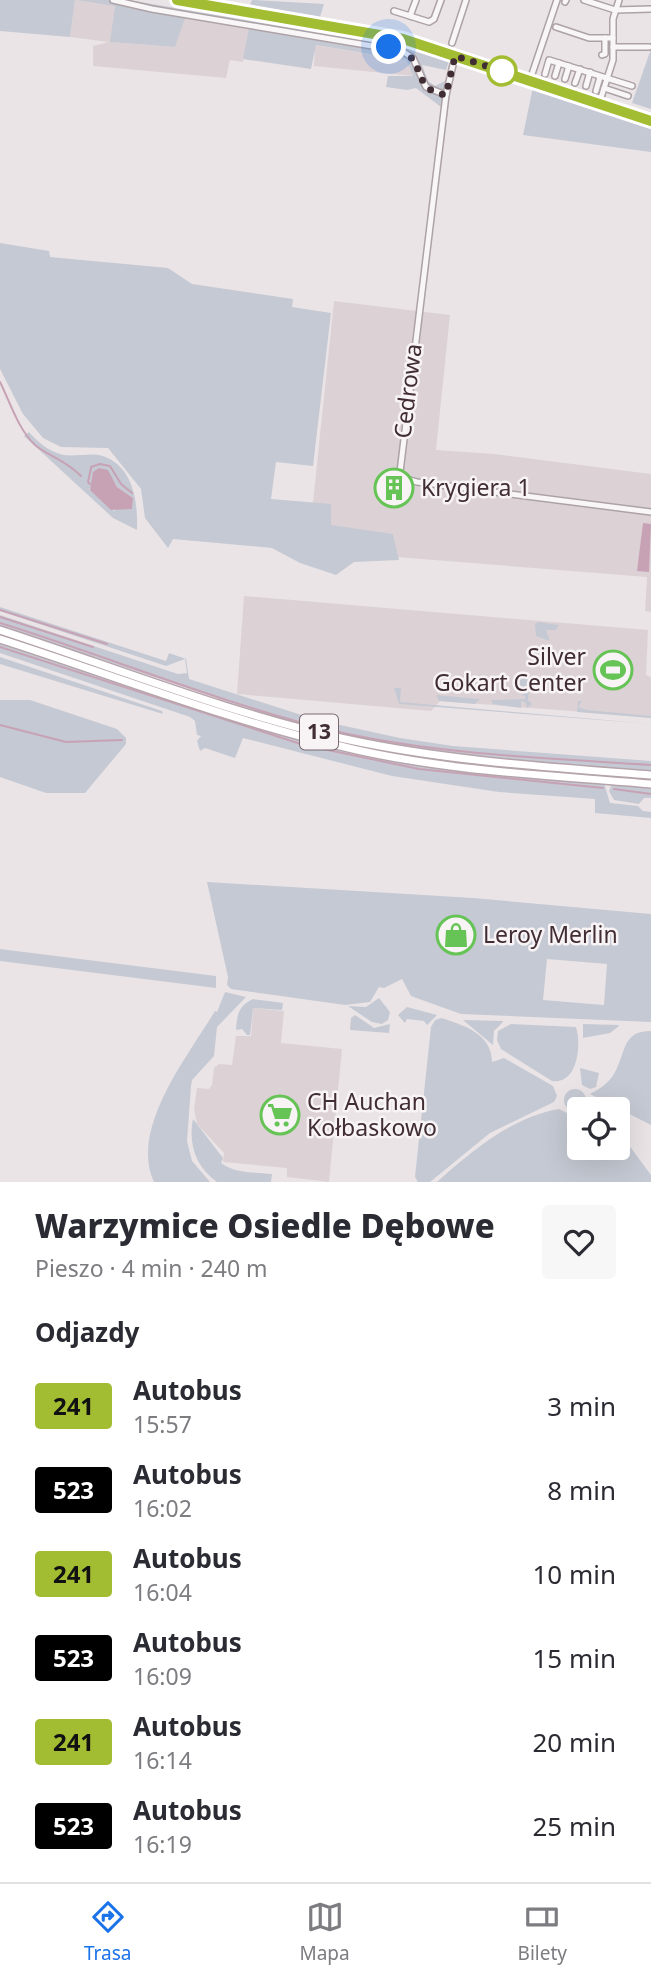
<!DOCTYPE html>
<html lang="pl">
<head>
<meta charset="utf-8">
<style>
	body { margin:0; font-family:"Noto Sans",sans-serif; background:#f7f7f7; color:#2b2b33; height:100vh; display:flex; flex-direction:column; font-size:26px; white-space:nowrap }
	* { box-sizing:border-box; margin:0 }
	p { font-size:23px; color:#7c7c81 }
	.icon { flex:none; width:38px; height:38px; fill:none; stroke:currentColor; stroke-width:2; stroke-linecap:round; stroke-linejoin:round }
	.map { position:relative; height:1182px; overflow:hidden }
	.details { display:flex; flex-direction:column; background:#fff; flex:1 }
	.details>* { flex:none }
	.badge { padding:0 14px; border-radius:5px; font-size:24px; line-height:46px }
	.buttons { position:absolute; left:567px; top:1097px; display:grid; gap:14px }
	.buttons a { display:grid; place-items:center; width:63px; height:63px; border-radius:7px; background:#fff; box-shadow:0 7px 28px #0002; font-size:35px }
	.you { position:absolute; width:35px; height:35px; margin:-18px; border:5px solid #fff; border-radius:50%; background:#1a73e8; box-shadow:0 0 0 10px #1a73e833 }
	.map>.badge { position:absolute; translate:-50% -50%; box-shadow:0 0 0 4px #fff }
	h2 { padding:0 35px; font-size:26px; line-height:63px }
	.round { display:grid; place-items:center; flex:none; width:74px; height:74px; border-radius:7px; background:#f7f7f7 }
	.head { display:flex; align-items:center; justify-content:space-between; height:119px; padding:0 35px }
	h1 { font-size:33px; font-weight:800; line-height:52px }
	ul { padding:0; list-style:none }
	li { display:flex; align-items:center; gap:21px; height:84px; padding:0 35px }
	li div { flex:1 }
	li b { display:block; font-size:26px }
	li em { font-style:normal }
	li .badge { min-width:77px; font-weight:700; text-align:center }
	.tab-bar { display:flex; justify-content:space-around; align-items:center; height:98px; border-top:2px solid #e1e1e2; background:#fff; font-size:19px; color:#7c7c81 }
	.tab-bar a { display:grid; justify-items:center; gap:4px }
	.tab-bar .current { color:#1a73e8 }
	.map>svg:first-child { display:block }
	.built { fill:#dcd2d5 }
	.green { fill:#c5c9d3; fill-rule:evenodd }
	.water { fill:#c7a2b4 }
	.lines { fill:none; stroke-linecap:round; stroke-linejoin:round }
	.stream { stroke:#c7a2b4; stroke-width:2 }
	.minor-casing { stroke:#ada2a6; stroke-width:8 }
	.major-casing { stroke:#b5a4ab; stroke-width:10 }
	.minor { stroke:#f9f6f7; stroke-width:5 }
	.major { stroke:#fff; stroke-width:7 }
	.line-casing { stroke:#fff; stroke-width:16 }
	.line { stroke:#a2bd31; stroke-width:10 }
	.walk { stroke:#412d34; stroke-width:7; stroke-dasharray:0 12.6 }
	.stop-dot { fill:#fff; stroke:#a2bd31; stroke-width:3.5 }
	.labels { text-anchor:middle; stroke-width:5; stroke-linejoin:round; paint-order:stroke }
	.shield { fill:#f8f3f5; stroke:#78686e; stroke-width:2 }
	.shield-label { font-size:21px; font-weight:bold; fill:#412d34 }
	.street-label { font-size:23px; fill:#412d34; stroke:#f8f3f5 }
	.poi-label { font-size:23px; fill:#412d34; stroke:#f8f3f5; text-anchor:start }
</style>
</head>
<body>
<div class="map">
<svg width="651" height="1182" viewBox="0 0 651 1182">
	<rect width="100%" height="100%" fill="#eae4e6"/>
	<g class="built">
		<polygon points="75,0 103,0 115,6 111,42 174,47 184,18 250,28 243,62 230,60 226,78 93,66 93,46 109,42 70,37"/>
		<polygon points="315,45 406,60 413,76 314,66"/>
		<polygon points="334,301 450,315 436,450 495,454 651,474 651,612 645,611 647,577 308,550"/>
		<polygon points="244,596 648,630 646,675 651,677 651,717 440,701 431,711 237,694"/>
		<polygon points="253,1008 284,1011 281,1043 342,1049 329,1182 287,1177 287,1168 223,1162 224,1153 197,1124 194,1109 197,1088 209,1089 212,1085 214,1068 219,1064 232,1065 236,1036 251,1036"/>
	</g>
	<g class="green">
		<polygon points="0,0 75,0 70,37 0,31"/>
		<polygon points="77,0 129,0 187,10 191,6 410,45 444,56 449,61 446,70 422,65 428,81 435,86 445,81 441,107 416,88 407,90 386,87 388,76 413,76 406,60 316,45 311,69 243,59 249,28 185,18 175,47 110,42 115,6"/>
		<polygon points="252,0 324,4 320,17 250,5"/>
		<polygon points="651,49 651,109 632,103"/>
		<polygon points="533,87 651,126 651,152 523,135"/>
		<polygon points="0,243 49,251 50,257 168,268 192,284 293,299 292,307 331,313 313,466 276,462 271,499 331,504 331,525 393,534 399,560 354,562 336,575 300,563 272,548 173,539 168,548 145,518 141,489 108,448 61,447 43,438 23,414 0,369"/>
		<path d="M29,432C38,442 47,450 60,454C73,458 89,452 103,456C134,467 138,503 137,530L113,518L24,436ZM109,473L117,487L133,498L114,511L89,489Z"/>
		<polygon points="0,607 166,661 169,653 186,659 189,679 317,720 400,738 453,746 651,761 651,772 441,753 363,740 266,714 0,626 0,615 178,674 187,673 185,659 166,666 0,611"/>
		<polygon points="538,622 559,625 556,630 546,630 550,641 536,636 535,624"/>
		<path d="M0,633C128,675 255,722 387,750C473,769 563,771 651,778V781C548,773 446,766 345,745C231,720 111,672 0,636Z"/>
		<path d="M0,642C121,682 242,731 366,756C445,772 524,777 604,783L610,803L638,806L643,811L651,812V818L595,813V799L499,792L392,776L243,738L235,758L205,748L200,751L197,741L201,736L197,735L195,721L190,717L0,653Z"/>
		<polygon points="0,657 162,711 163,714 0,664"/>
		<polygon points="520,678 530,679 528,700 532,704 527,708 525,702 521,701 521,708 493,704 491,700 525,699 525,695 522,696 524,687 519,687"/>
		<polygon points="394,688 401,688 400,702 651,724 399,704"/>
		<polygon points="436,695 480,699 475,704 439,701"/>
		<polygon points="0,700 30,700 117,729 126,738 126,744 85,793 46,793 0,777"/>
		<polygon points="578,701 582,701 578,707 587,710 651,716 651,718 577,712"/>
		<polygon points="612,784 651,787 651,798 644,798 639,804 614,800 609,791"/>
		<path d="M207,882L473,898L651,914V1022L461,1014L411,996L402,979L384,988L379,987L370,1002L345,1005L231,989L227,985L228,977ZM547,959L607,964L604,1005L543,1000Z"/>
		<polygon points="0,949 216,976 216,988 0,961"/>
		<path d="M225,992L246,997L217,1027L214,1056L192,1080L191,1086L187,1141L192,1161L210,1182H154C129,1129 188,1056 215,1011L217,1012Z"/>
		<polygon points="379,998 390,1012 388,1020 382,1024 372,1022 348,1006 366,1007"/>
		<path d="M253,999L283,1003L282,1010L253,1008L250,1035H247L242,1029L236,1030C237,1015 238,1006 253,999Z"/>
		<polygon points="407,1007 437,1015 427,1025 424,1021 407,1019 405,1023 398,1015"/>
		<polygon points="355,1015 374,1028 390,1024 389,1033 350,1030 351,1018"/>
		<path d="M441,1018C464,1025 492,1034 492,1062L504,1058L553,1086L557,1096L554,1102L490,1133L430,1182H418L415,1177L431,1027L435,1020Z"/>
		<polygon points="463,1020 503,1021 503,1022 494,1031 493,1045"/>
		<path d="M511,1024L576,1027C582,1046 577,1085 552,1081L501,1049L497,1040L498,1031Z"/>
		<polygon points="583,1024 618,1025 619,1026 610,1033 583,1038"/>
		<path d="M651,1031V1125L590,1094C600,1089 609,1083 615,1072C626,1052 622,1031 651,1031Z"/>
		<polygon points="580,1068 599,1073 596,1087 590,1089 582,1085"/>
		<circle cx="575" cy="1100" r="11"/>
		<path d="M559,1109L579,1119V1148H618V1118L628,1144L651,1175V1182H437C472,1151 512,1117 559,1109Z"/>
		<path d="M193,1119L223,1158L221,1163C235,1174 256,1172 272,1174L271,1182H217C196,1167 188,1145 193,1119Z"/>
	</g>
	<g class="water">
		<polygon points="99,468 108,470 117,487 133,498 132,509 111,510 90,490 93,472"/>
		<polygon points="643,523 651,524 649,572 637,571"/>
	</g>
	<g class="lines">
		<g class="stream">
			<path d="M0,382C10,402 18,429 35,445C50,457 65,460 81,476"/>
			<polyline points="91,467 100,464 110,466 121,484 132,493"/>
			<polyline points="90,484 88,482 91,468"/>
			<polyline points="0,610 107,644"/>
			<polyline points="0,617 93,647"/>
			<path d="M0,623C113,658 224,705 339,732C442,755 547,758 651,765"/>
			<polyline points="0,647 304,745 419,769 603,788"/>
			<polyline points="0,725 66,742 122,740"/>
			<polyline points="614,789 651,794"/>
		</g>
		<defs>
			<g id="minor">
				<polyline points="113,0 152,9 402,51 413,58 426,87 446,95"/>
				<polyline points="177,0 403,39 651,121"/>
				<polyline points="584,0 615,10 651,9"/>
				<polyline points="565,2 566,0"/>
				<polyline points="394,11 429,22 434,19 441,0"/>
				<polyline points="410,16 416,0"/>
				<polyline points="556,27 589,38 613,38"/>
				<polyline points="452,43 466,0"/>
				<polyline points="613,47 649,47"/>
				<polyline points="602,55 605,54 605,38"/>
				<polyline points="455,56 446,95 400,472 406,479 417,482 651,512"/>
				<polyline points="545,74 549,60 632,86"/>
				<polyline points="555,76 559,63"/>
				<polyline points="565,79 569,66"/>
				<polyline points="530,80 557,0"/>
				<polyline points="575,83 580,69"/>
				<polyline points="586,86 590,72"/>
				<polyline points="604,88 628,96"/>
				<polyline points="596,91 600,77"/>
				<polyline points="599,104 613,60 613,19 619,0"/>
			</g>
			<g id="major">
				<path d="M0,630C114,667 228,713 345,739C446,761 548,767 651,775"/>
				<path d="M0,639C113,675 224,719 340,746C441,771 547,775 651,784"/>
			</g>
		</defs>
		<use href="#minor" class="minor-casing"/>
		<use href="#major" class="major-casing"/>
		<use href="#minor" class="minor"/>
		<use href="#major" class="major"/>
	</g>
	<g class="lines">
		<defs>
			<polyline id="line" points="177,0 403,39 651,121"/>
		</defs>
		<use href="#line" class="line-casing"/>
		<use href="#line" class="line"/>
		<path class="walk" d="M389,47L409,55C425,73 416,90 446,95L455,56L502,71"/>
	</g>
	<defs>
		<symbol id="building-ring" viewBox="-11 -11 22 22"><circle r="9.5" fill="#f8f3f5" stroke="#66c355" stroke-width="1.5"/><path d="M-4-6H4V6H1V3H-1V6H-4ZM-2.5-4.3h1.7v1.8h-1.7ZM.8-4.3h1.7v1.8H.8ZM-2.5-1h1.7V.8h-1.7ZM.8-1h1.7V.8H.8Z" fill="#66c355"/></symbol>
		<symbol id="stadium-ring" viewBox="-11 -11 22 22"><circle r="9.5" fill="#f8f3f5" stroke="#66c355" stroke-width="1.5"/><path d="M0-5a6.5 5 0 1 0 0 10a6.5 5 0 1 0 0-10ZM-3.5-1.8h7v3.6h-7Z" fill="#66c355"/></symbol>
		<symbol id="shop-ring" viewBox="-11 -11 22 22"><circle r="9.5" fill="#f8f3f5" stroke="#66c355" stroke-width="1.5"/><path d="M-5-2.5h2.3a2.7 3.5 0 0 1 5.4 0H5L5.5 6h-11ZM-1.5-2.5h3a1.5 2.3 0 0 0-3 0Z" fill="#66c355"/></symbol>
		<symbol id="supermarket-ring" viewBox="-11 -11 22 22"><circle r="9.5" fill="#f8f3f5" stroke="#66c355" stroke-width="1.5"/><path d="M-6-5.5h2.5l.6 2H6L4.5 2H-2.5L-4.4-4H-6ZM-1.5 3.2a1.3 1.3 0 1 0 .1 0ZM3 3.2a1.3 1.3 0 1 0 .1 0Z" fill="#66c355"/></symbol>
	</defs>
	<g fill-rule="evenodd">
		<use href="#building-ring" x="372" y="466" width="44" height="44"/>
		<use href="#stadium-ring" x="591" y="648" width="44" height="44"/>
		<use href="#shop-ring" x="434" y="913" width="44" height="44"/>
		<use href="#supermarket-ring" x="258" y="1093" width="44" height="44"/>
	</g>
	<circle class="stop-dot" cx="502" cy="71" r="14"/>
	<g class="labels">
		<rect class="shield" x="300" y="714.5" width="38" height="35" rx="5"/>
		<g class="shield-label">
			<text x="319" y="739">13</text>
		</g>
		<g class="street-label">
			<text transform="translate(408 391) rotate(-83)" y="8">Cedrowa</text>
		</g>
		<g class="poi-label">
			<text x="421" y="496">Krygiera 1</text>
			<text x="586" y="665" text-anchor="end">Silver<tspan x="586" dy="26">Gokart Center</tspan></text>
			<text x="483" y="943">Leroy Merlin</text>
			<text x="307" y="1110">CH Auchan<tspan x="307" dy="26">Kołbaskowo</tspan></text>
		</g>
	</g>
</svg>
<div class="buttons">
<a><svg class="icon" aria-label="locate" viewBox="0 0 24 24"><circle cx="12" cy="12" r="6"/><path d="M12 2v4M12 18v4M2 12h4M18 12h4"/></svg></a>
</div>
<div class="you" style="left:389px;top:47px"></div>
</div>
<section class="details">
<div class="head"><div><h1>Warzymice Osiedle Dębowe</h1><p>Pieszo · 4 min · 240 m</p></div><a class="round"><svg class="icon" aria-label="heart" viewBox="0 0 24 24"><path d="M12 20l-8-8c-3-5 5-10 8-4 3-6 11-1 8 4z"/></svg></a></div>
<h2>Odjazdy</h2>
<ul>
<li><span class="badge" style="background:#a2bd31;color:#111">241</span><div><b>Autobus</b><p>15:57</p></div><em>3 min</em></li>
<li><span class="badge" style="background:#000;color:#fff">523</span><div><b>Autobus</b><p>16:02</p></div><em>8 min</em></li>
<li><span class="badge" style="background:#a2bd31;color:#111">241</span><div><b>Autobus</b><p>16:04</p></div><em>10 min</em></li>
<li><span class="badge" style="background:#000;color:#fff">523</span><div><b>Autobus</b><p>16:09</p></div><em>15 min</em></li>
<li><span class="badge" style="background:#a2bd31;color:#111">241</span><div><b>Autobus</b><p>16:14</p></div><em>20 min</em></li>
<li><span class="badge" style="background:#000;color:#fff">523</span><div><b>Autobus</b><p>16:19</p></div><em>25 min</em></li>
</ul>
</section>
<nav class="tab-bar">
<a class="current"><svg class="icon" aria-label="directions" viewBox="0 0 24 24"><path d="M12 3l9 9-9 9-9-9zM9 14v-3h6M13 9l2 2-2 2"/></svg>Trasa</a>
<a><svg class="icon" aria-label="map" viewBox="0 0 24 24"><path d="M3 6l6-2 6 2 6-2v14l-6 2-6-2-6 2zM9 4v14M15 6v14"/></svg>Mapa</a>
<a><svg class="icon" aria-label="tickets" viewBox="0 0 24 24"><path d="M3 7h18v10H3zM15 7v10"/></svg>Bilety</a>
</nav>
</body>
</html>
